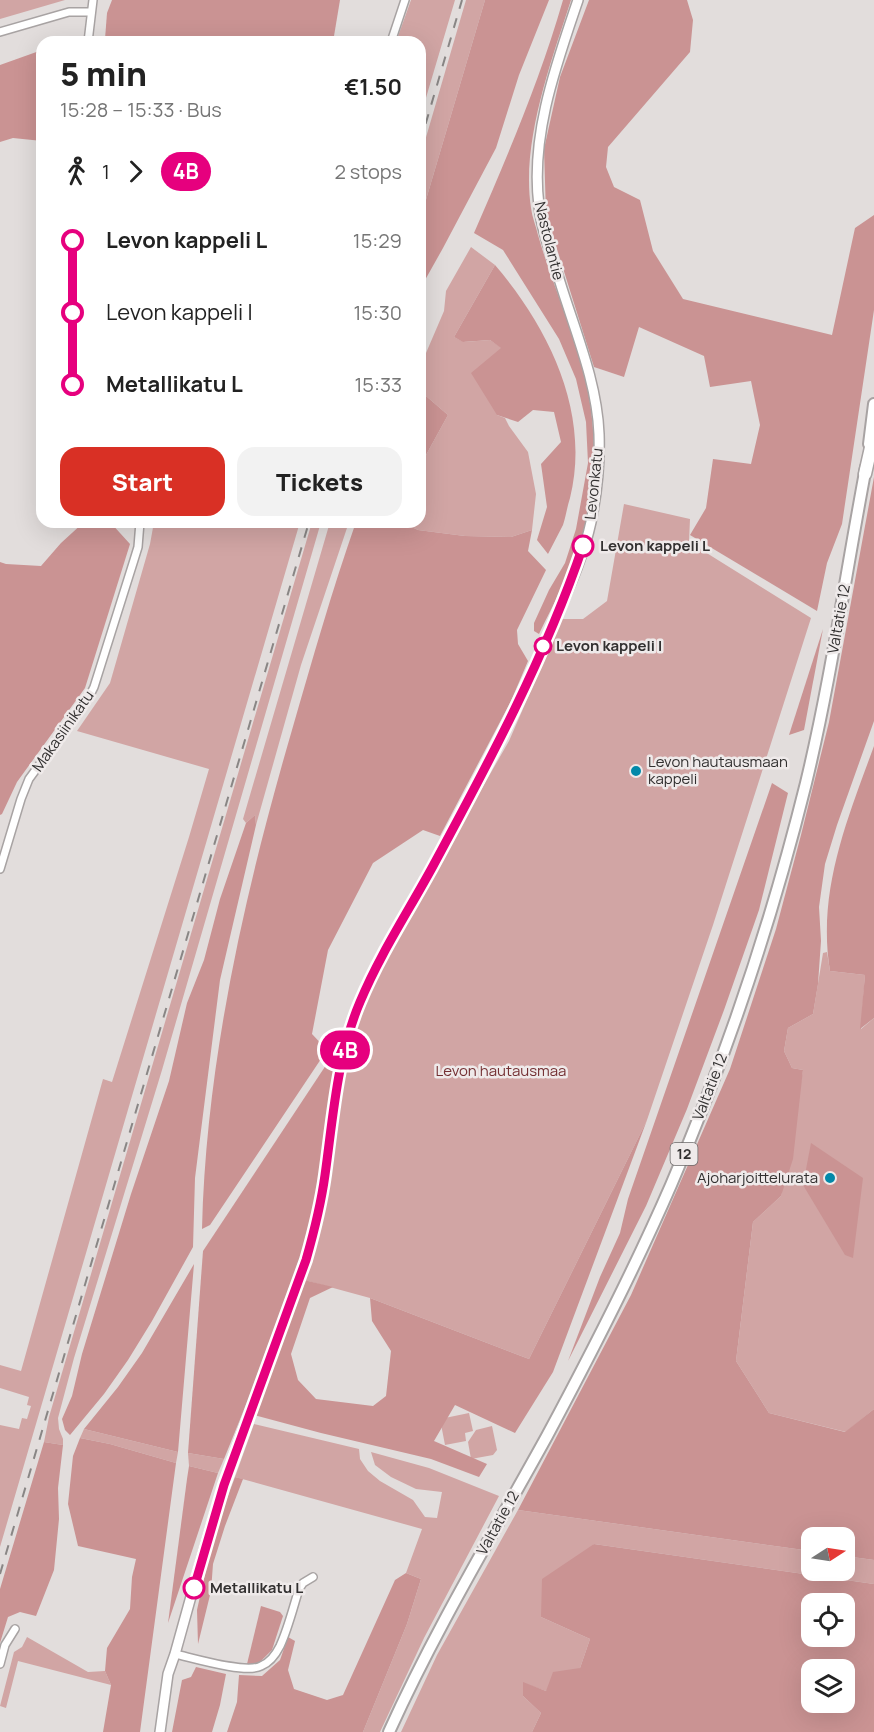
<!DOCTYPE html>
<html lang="en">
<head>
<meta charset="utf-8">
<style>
	body { margin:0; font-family:Manrope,sans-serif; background:#f2f2f2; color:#222; height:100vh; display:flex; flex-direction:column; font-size:22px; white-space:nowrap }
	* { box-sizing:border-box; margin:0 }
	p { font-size:20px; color:#767676 }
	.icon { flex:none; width:33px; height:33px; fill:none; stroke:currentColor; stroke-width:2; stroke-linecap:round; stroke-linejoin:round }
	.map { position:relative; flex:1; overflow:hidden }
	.drawer { position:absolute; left:36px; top:36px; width:390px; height:492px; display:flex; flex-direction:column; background:#fff; border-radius:18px; box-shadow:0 6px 24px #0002 }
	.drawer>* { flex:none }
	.badge { padding:0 12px; border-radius:20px; font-size:21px; line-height:39px }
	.needle { width:39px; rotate:78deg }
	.tools { position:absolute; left:801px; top:1527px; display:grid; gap:12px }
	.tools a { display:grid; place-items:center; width:54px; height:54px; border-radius:12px; background:#fff; box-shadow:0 6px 24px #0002; font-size:30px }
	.map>.badge { position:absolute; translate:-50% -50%; box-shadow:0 0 0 3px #fff }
	.legs { display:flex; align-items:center; gap:9px; height:66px; padding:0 24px; font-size:20px }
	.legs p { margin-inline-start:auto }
	.overview { display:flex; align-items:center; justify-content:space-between; height:102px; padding:0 24px }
	h1 { font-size:33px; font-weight:800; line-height:45px }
	.action { display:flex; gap:12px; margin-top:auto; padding:12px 24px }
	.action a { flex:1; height:69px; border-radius:18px; background:#d93025; color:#fff; font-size:24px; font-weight:800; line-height:69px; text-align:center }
	.action a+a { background:#f2f2f2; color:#222 }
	ul { padding:0 24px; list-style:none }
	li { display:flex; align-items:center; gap:21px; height:72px; font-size:22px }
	li i { display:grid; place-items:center; width:9px; height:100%; margin:0 8px; background:currentColor }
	li i::after { content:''; width:15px; height:15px; margin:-8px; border:4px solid; border-radius:50%; background:#fff }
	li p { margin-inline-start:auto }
	li:first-child i { background:linear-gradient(#0000 50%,currentColor 0) }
	li:last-child i { background:linear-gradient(currentColor 50%,#0000 0) }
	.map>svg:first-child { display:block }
	.green { fill:#d1a5a4 }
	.forest { fill:#ca9393; fill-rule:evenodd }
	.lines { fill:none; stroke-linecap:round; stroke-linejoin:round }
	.minor-casing { stroke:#a8a3a3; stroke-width:10 }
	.secondary-casing { stroke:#a8a3a3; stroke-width:12 }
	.trunk-casing { stroke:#a8a3a3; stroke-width:14 }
	.motorway-casing { stroke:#a8a3a3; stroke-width:15 }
	.minor { stroke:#fff; stroke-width:7 }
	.secondary { stroke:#fff; stroke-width:9 }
	.trunk { stroke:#fff; stroke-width:10 }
	.motorway { stroke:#fff; stroke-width:12 }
	.rail { stroke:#898685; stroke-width:2; stroke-dasharray:10 10; stroke-linecap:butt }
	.line-1-casing { stroke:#fff; stroke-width:14 }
	.line-1 { stroke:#e6007e; stroke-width:9 }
	.stop-1-dot { fill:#fff; stroke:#e6007e; stroke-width:3 }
	.poi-dot { fill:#0288a9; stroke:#efeaea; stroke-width:2 }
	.labels { text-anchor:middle; stroke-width:5; stroke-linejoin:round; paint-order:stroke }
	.shield { fill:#efeaea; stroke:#6b6868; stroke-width:1.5 }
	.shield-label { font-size:14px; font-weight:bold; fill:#323030 }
	.street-label { font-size:15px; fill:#323030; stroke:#efeaea }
	.stop-label { font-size:15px; font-weight:bold; fill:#323030; stroke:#efeaea; text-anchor:start }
	.poi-label { font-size:15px; fill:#323030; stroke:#efeaea; text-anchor:start }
	.park-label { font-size:15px; fill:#743033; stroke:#efeaea }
</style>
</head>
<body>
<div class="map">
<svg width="874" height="1732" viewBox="0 0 874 1732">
	<rect width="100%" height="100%" fill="#e2dddc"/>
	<g class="green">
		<polygon points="0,0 65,0 0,19"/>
		<polygon points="411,0 455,0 420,118 420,42 396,42"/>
		<polygon points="466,0 485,0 420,220 420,158"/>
		<polygon points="471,247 495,265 454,337 464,342 490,340 502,348 497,415 505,418 509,426 528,452 536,494 532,530 511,537 465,536 418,530 401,522 420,522 420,466 448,415 426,396 420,408 420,367 444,311 446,291"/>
		<polygon points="624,504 690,519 689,542 811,618 713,925 647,1120 529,1359 370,1298 304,1280 312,1261 322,1222 343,1082 356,1025 363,1006 395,940 509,741 562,619 583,619 607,601"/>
		<polygon points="154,522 300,522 0,1547 0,1425 19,1429 22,1418 27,1419 31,1406 27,1405 29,1397 0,1388 0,1365 21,1371 103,1079 112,1082 189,837 209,769 77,731 110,683 150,544"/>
		<polygon points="312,522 321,522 162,1070 74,1358 58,1418 59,1429 63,1439 63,1445 44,1442 49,1417"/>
		<polygon points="330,522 349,522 301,665 256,825 255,815 246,823 243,819"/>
		<polygon points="827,952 830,971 865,975 861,1029 874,1018 874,1409 846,1432 769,1413 736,1361 753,1222 781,1196 803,1070 792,1068 784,1051 788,1028 813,1014 823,953"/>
		<polygon points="469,1413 473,1431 465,1433 466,1441 445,1445 440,1419"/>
		<polygon points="254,1424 359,1449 360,1459 368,1471 380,1481 413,1500 425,1517 437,1518 442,1492 416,1489 391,1477 375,1465 371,1452 429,1468 499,1496 424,1638 380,1732 363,1732 407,1624 421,1579 406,1573 422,1529 235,1477"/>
		<polygon points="492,1426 497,1450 493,1455 471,1459 468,1442 476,1430"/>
		<polygon points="84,1429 178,1452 176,1463 110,1444 80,1438"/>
		<polygon points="188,1453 224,1459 218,1473 189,1466"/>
		<polygon points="518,1510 811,1551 812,1570 844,1570 845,1556 874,1560 874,1584 594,1544 541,1617 590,1639 580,1668 546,1691 523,1683 523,1696 541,1713 532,1732 401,1732 437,1655"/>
		<polygon points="27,1637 88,1672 105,1671 111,1685 18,1661 6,1708 0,1706 14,1652 22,1647"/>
	</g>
	<g class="forest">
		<polygon points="112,0 340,0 333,42 173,42 105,39 107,13"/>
		<polygon points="485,0 549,0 519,75 496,148 443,248 420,289 420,220"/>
		<path d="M563,0H571C551,62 521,142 531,208C532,217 536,226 538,235C548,270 562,304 574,338C596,403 602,472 581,539C571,572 554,603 539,634L534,631V623L549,590L565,563L576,529L588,463L586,422L576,379L559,339L503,250L474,233C507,157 540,80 563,0Z"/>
		<polygon points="589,0 687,0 693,20 690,52 608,147 606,167 614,187 640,200 653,251 683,299 832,335 855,228 874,215 874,310 842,524 827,563 817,611 690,535 706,508 713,459 751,464 760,425 751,381 710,387 704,356 639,327 624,377 594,367 546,214 544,149 560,77"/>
		<polygon points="42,50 42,141 13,138 0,142 0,65"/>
		<path d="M495,265C549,328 591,413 570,498C567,507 566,516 563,525C558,535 553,544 548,554L537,540L547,507L541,464L561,442L554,412L533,410L518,422L497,415L471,373L501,348L490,340L463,342L454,337Z"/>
		<polygon points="426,396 448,415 420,466 420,408"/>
		<polygon points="874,477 874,721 837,825 825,864 819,907 821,941 818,984 813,1014 788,1028 784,1051 792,1068 803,1070 793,1159 781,1196 753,1222 736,1361 769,1413 845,1432 874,1409 874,1560 845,1556 844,1538 812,1538 811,1551 518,1510 631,1295 730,1069 776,929 801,835 829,722"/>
		<polygon points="84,522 110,522 130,544 85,688 17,782 2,814 0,815 0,562 6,564 41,566 61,543"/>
		<path d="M356,522H401L418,530L465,536L511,537L532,530L528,551L546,570L517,630L518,644L528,661L511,701L440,836L423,830L373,863L328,950L312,1034L327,1050L210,1225L202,1229C206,1062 245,891 292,730C312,661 332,590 356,522Z"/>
		<polygon points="823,629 804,730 789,735"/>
		<path d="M874,746V1018L860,1029L865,975L830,971C817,891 847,820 874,746Z"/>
		<polygon points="772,783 788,793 759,910 724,1010 687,1109 646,1206 568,1361 600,1277 620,1233 628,1199"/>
		<polygon points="255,815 256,825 220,980 195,1178 193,1247 152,1321 128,1360 104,1394 70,1435 65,1430 62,1419 72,1396 82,1354 131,1194 169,1081 187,1003 204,960 220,899 246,823"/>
		<polygon points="334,1053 336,1076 313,1219 303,1257 267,1353 224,1459 188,1453 203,1251"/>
		<polygon points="647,1120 553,1372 515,1433 455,1405 434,1441 487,1464 479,1477 431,1459 321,1433 254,1415 304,1280 333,1287 310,1298 291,1354 298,1380 316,1399 373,1406 386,1396 391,1351 372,1321 370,1298 529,1359"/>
		<polygon points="811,1143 863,1178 853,1258 845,1255 803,1185"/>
		<polygon points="194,1264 178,1452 84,1429 118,1387 142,1353"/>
		<polygon points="80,1438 110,1444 176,1463 140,1732 103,1732 111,1685 105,1671 107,1648 130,1609 132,1577 136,1559 78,1546 68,1504 73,1456"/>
		<polygon points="44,1442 63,1445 58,1488 59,1519 54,1570 36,1616 20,1612 8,1617 0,1643 0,1589"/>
		<polygon points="189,1466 218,1473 168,1623 187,1479"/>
		<polygon points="235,1477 243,1479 225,1526 213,1564 211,1591 198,1644 197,1610 207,1565 222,1512"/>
		<path d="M594,1544L874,1584V1732H532L541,1713L523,1696V1682L546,1691L553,1672L580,1668L590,1639L541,1617L542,1579ZM812,1604H844V1636H812ZM812,1670H844V1702H812Z"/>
		<polygon points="406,1573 421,1579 407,1624 363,1732 227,1732 237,1702 239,1675 262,1676 280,1660 288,1637 295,1641 288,1670 294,1689 327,1700 343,1695 395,1580"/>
		<polygon points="261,1606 280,1612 283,1616 272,1650 258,1664 247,1664"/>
		<polygon points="196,1667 226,1674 220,1705 212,1732 172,1732 182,1680 191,1677"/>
	</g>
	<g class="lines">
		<defs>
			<g id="minor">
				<polyline points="0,32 69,12 91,12"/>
				<polyline points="88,42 93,0"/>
				<polyline points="391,42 405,0"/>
				<polyline points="0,869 21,799 29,779 89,697 94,687 134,560 138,547 140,522"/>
				<path d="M175,1654C193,1658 246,1674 261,1666C269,1663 276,1654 280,1646C288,1629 293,1608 299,1589L303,1583L313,1577"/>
				<polyline points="0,1664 5,1645 15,1629"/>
			</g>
			<path id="secondary" d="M160,1732L168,1674L175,1654C191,1597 206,1540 224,1485C243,1426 266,1369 287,1311C297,1283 307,1256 315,1228C335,1155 330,1075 359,1004C379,955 408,911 433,865C475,787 516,710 551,629C566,594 583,559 591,522C597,493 600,464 599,434C597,382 575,331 560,282C552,257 542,232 539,206C530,136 556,65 578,0"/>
			<g id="trunk">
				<polyline points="869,444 874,404"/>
				<path d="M389,1732C435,1630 493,1534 547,1436C591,1354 634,1270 671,1185C727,1055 772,920 806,783C831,679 846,572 866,467"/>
			</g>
			<polyline id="motorway" points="865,474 874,434"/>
		</defs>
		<use href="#minor" class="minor-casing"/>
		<use href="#secondary" class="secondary-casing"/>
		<use href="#trunk" class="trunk-casing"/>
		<use href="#motorway" class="motorway-casing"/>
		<use href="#minor" class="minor"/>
		<use href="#secondary" class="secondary"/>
		<use href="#trunk" class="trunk"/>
		<use href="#motorway" class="motorway"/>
		<g class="rail">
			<polyline points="420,143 462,0"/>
			<polyline points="0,1574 309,522"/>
		</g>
	</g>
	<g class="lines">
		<defs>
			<path id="line-1" d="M194,1588L224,1485L306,1260C314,1232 321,1204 325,1175C333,1118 337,1056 360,1002C380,954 408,912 433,866C489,762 545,658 583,546"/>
		</defs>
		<use href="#line-1" class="line-1-casing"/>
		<use href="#line-1" class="line-1"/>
	</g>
	<g class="stop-1-dot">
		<circle cx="583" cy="546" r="10"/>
		<circle cx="543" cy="646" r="8"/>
		<circle cx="194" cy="1588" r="10"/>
	</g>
	<g class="poi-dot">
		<circle cx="636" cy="771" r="6"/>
		<circle cx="830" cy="1178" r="6"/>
	</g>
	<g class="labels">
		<rect class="shield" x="670.5" y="1143" width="27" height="22" rx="4.5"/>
		<g class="shield-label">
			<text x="684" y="1159">12</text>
		</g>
		<g class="street-label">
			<text transform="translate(549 241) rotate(76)" y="5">Nastolantie</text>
			<text transform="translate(594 484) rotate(-84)" y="5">Levonkatu</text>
			<text transform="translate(839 619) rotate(-80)" y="5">Valtatie 12</text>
			<text transform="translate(63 731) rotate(-55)" y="5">Makasiinikatu</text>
			<text transform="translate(710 1087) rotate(-69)" y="5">Valtatie 12</text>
			<text transform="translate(498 1523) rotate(-61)" y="5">Valtatie 12</text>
		</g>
		<g class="stop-label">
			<text x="600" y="551">Levon kappeli L</text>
			<text x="556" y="651">Levon kappeli I</text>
			<text x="210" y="1593">Metallikatu L</text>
		</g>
		<g class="poi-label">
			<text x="648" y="767">Levon hautausmaan<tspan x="648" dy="17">kappeli</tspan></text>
			<text x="818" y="1183" text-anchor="end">Ajoharjoittelurata</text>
		</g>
		<g class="park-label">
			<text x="501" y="1076">Levon hautausmaa</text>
		</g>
	</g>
</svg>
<div class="tools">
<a><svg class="needle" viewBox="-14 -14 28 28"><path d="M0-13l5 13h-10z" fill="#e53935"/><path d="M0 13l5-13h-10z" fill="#767676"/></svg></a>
<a><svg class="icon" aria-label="locate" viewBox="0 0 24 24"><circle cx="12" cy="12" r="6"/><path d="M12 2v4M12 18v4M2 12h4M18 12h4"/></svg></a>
<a><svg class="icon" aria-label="layers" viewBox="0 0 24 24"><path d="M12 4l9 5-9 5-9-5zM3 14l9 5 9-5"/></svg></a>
</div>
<b class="badge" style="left:345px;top:1050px;background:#e6007e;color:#fff">4B</b>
<section class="drawer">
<div class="overview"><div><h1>5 min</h1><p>15:28 – 15:33 · Bus</p></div><b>€1.50</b></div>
<div class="legs"><svg class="icon" aria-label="walk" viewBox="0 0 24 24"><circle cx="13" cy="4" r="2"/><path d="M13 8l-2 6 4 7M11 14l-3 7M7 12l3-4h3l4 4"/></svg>1<svg class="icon" aria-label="forward" viewBox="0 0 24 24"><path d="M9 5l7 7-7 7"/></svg><b class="badge" style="background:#e6007e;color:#fff">4B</b><p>2 stops</p></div>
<ul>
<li><i style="color:#e6007e"></i><b>Levon kappeli L</b><p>15:29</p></li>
<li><i style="color:#e6007e"></i><span>Levon kappeli I</span><p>15:30</p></li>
<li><i style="color:#e6007e"></i><b>Metallikatu L</b><p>15:33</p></li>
</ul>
<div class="action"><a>Start</a><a>Tickets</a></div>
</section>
</div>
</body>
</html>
